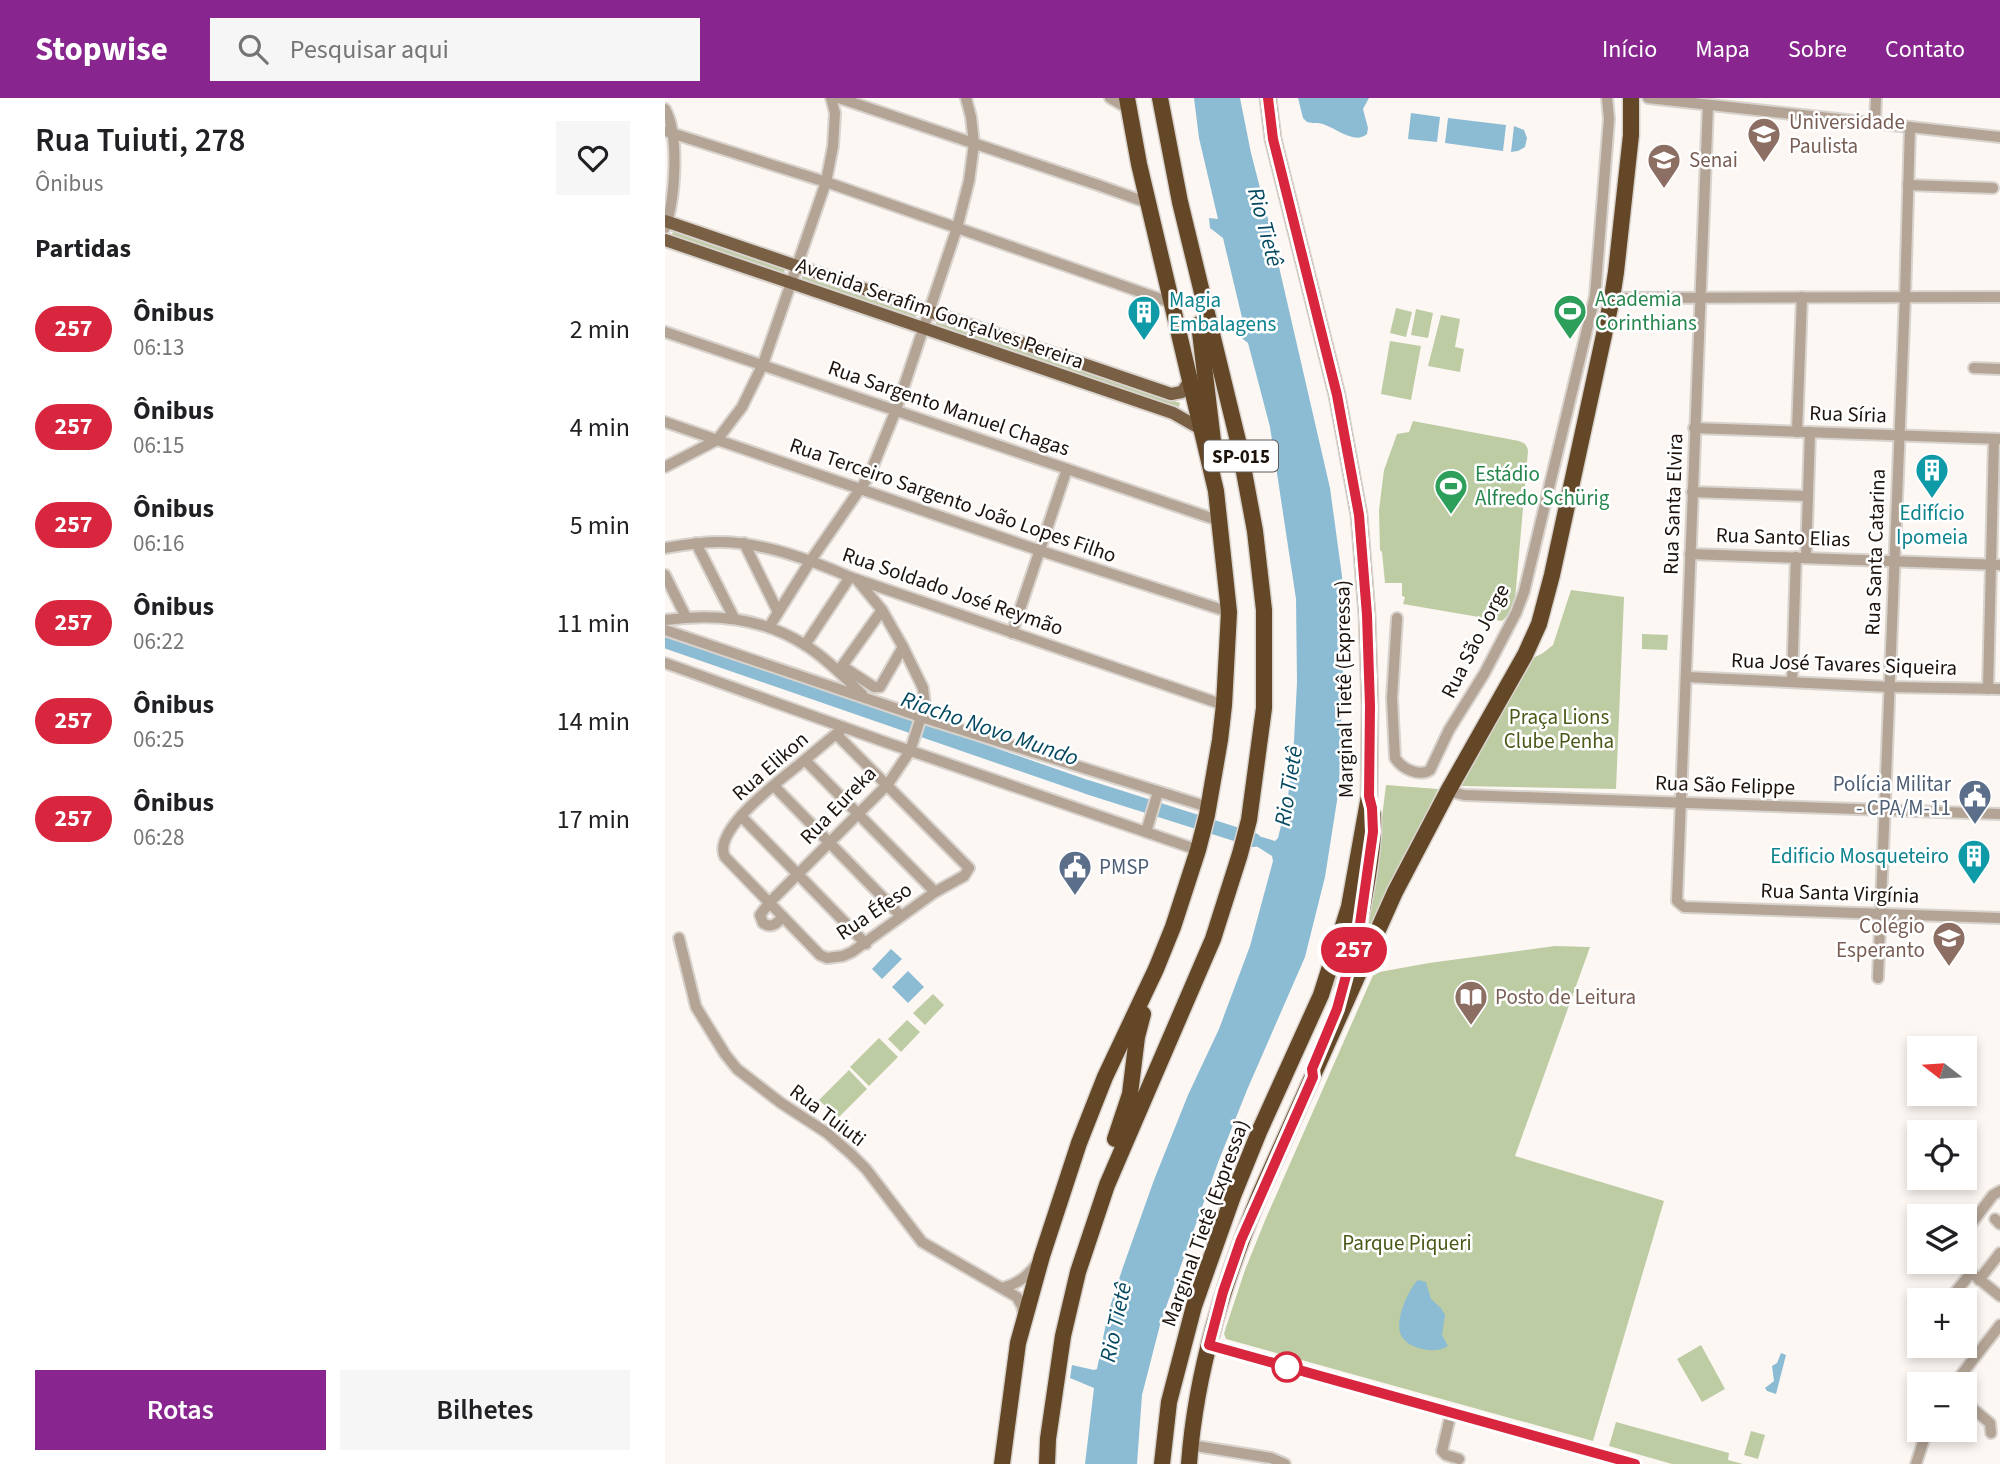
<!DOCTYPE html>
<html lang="pt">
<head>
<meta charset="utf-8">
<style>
	body { margin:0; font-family:"Source Sans 3",sans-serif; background:#f6f6f6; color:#202124; height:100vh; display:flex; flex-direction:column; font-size:26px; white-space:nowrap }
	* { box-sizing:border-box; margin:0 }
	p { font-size:23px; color:#757577 }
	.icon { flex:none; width:38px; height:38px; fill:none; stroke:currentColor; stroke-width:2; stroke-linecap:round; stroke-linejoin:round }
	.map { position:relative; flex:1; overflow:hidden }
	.details { display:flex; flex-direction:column; background:#fff; width:665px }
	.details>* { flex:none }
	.badge { padding:0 14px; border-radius:23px; font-size:24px; line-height:46px }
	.needle { width:46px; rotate:287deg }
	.tools { position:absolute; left:1242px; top:938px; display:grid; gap:14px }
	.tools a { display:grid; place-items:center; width:70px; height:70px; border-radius:0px; background:#fff; box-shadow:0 4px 10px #0003; font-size:35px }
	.map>.badge { position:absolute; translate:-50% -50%; box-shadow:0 0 0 4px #fff }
	h2 { padding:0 35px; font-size:26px; line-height:63px }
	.round { display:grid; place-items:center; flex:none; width:74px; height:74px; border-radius:0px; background:#f6f6f6 }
	.head { display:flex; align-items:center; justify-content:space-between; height:119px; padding:0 35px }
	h1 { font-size:33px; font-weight:600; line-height:52px }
	.primary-button { display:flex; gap:14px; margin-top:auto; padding:14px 35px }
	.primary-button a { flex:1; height:80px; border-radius:0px; background:#88258e; color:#fff; font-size:28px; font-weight:600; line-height:80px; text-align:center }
	.primary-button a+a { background:#f6f6f6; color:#202124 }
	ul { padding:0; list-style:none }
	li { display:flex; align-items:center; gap:21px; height:98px; padding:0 35px }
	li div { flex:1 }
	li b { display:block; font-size:26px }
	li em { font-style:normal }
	li .badge { min-width:77px; font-weight:700; text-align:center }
	header { display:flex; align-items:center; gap:42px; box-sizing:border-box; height:98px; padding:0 35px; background:#88258e; color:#fff }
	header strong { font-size:33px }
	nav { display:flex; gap:38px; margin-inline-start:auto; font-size:24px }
	.search { width:490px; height:63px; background:#f6f6f6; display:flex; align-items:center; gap:18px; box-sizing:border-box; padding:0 24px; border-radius:0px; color:#757577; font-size:26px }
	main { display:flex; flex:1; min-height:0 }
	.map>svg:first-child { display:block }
	.green { fill:#becca4 }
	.water { fill:#8cbcd4 }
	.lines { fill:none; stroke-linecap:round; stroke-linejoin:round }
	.river { stroke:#8cbcd4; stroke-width:14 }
	.minor-casing { stroke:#d9d3ce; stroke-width:14 }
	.major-casing { stroke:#d9d3ce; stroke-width:16 }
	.highway-casing { stroke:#d9d3ce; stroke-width:19 }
	.minor { stroke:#b3a495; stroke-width:10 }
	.major { stroke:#795f44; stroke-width:12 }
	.highway { stroke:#644726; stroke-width:16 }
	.line-casing { stroke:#fff; stroke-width:16 }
	.line { stroke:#d7263d; stroke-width:10 }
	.stop-dot { fill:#fff; stroke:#d7263d; stroke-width:3.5 }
	.labels { text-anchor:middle; stroke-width:5; stroke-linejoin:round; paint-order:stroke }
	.shield { fill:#fff; stroke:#615a55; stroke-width:2 }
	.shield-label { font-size:19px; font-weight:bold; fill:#1d130c }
	.education-label { font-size:21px; fill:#785e54; stroke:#fff; text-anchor:start }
	.leisure-label { font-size:21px; fill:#27864d; stroke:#fff; text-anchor:start }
	.culture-label { font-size:21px; fill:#0d838f; stroke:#fff; text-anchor:start }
	.street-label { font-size:21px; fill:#1d130c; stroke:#fff }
	.park-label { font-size:21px; fill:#485918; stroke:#fff }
	.service-label { font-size:21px; fill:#4e5e75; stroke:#fff; text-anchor:end }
	.water-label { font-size:23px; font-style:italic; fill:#054961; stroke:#fff }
</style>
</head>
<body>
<header>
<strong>Stopwise</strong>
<div class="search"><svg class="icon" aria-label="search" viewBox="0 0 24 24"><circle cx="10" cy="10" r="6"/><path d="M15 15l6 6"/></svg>Pesquisar aqui</div>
<nav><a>Início</a><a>Mapa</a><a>Sobre</a><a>Contato</a></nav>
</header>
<main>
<section class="details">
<div class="head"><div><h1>Rua Tuiuti, 278</h1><p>Ônibus</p></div><a class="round"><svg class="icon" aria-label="heart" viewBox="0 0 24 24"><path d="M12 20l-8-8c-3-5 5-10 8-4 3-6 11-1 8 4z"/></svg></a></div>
<h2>Partidas</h2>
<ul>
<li><span class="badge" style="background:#d7263d;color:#fff">257</span><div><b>Ônibus</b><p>06:13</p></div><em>2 min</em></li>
<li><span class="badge" style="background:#d7263d;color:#fff">257</span><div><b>Ônibus</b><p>06:15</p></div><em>4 min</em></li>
<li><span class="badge" style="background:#d7263d;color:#fff">257</span><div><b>Ônibus</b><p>06:16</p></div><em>5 min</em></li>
<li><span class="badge" style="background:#d7263d;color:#fff">257</span><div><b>Ônibus</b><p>06:22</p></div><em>11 min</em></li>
<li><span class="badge" style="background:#d7263d;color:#fff">257</span><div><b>Ônibus</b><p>06:25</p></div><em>14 min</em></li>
<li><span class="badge" style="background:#d7263d;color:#fff">257</span><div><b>Ônibus</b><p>06:28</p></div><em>17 min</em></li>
</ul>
<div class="primary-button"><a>Rotas</a><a>Bilhetes</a></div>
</section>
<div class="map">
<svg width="1335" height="1366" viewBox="0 0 1335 1366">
	<rect width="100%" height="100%" fill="#fdf7f3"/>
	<g class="green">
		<polygon points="8,133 120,171 119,175 7,137"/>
		<polygon points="138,177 252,216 250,220 136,181"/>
		<polygon points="731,210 747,214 741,239 725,235"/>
		<polygon points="751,211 768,215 763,240 746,237"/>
		<polygon points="776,217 795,221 790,249 799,251 795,274 763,268"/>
		<polygon points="272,223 515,305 514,309 270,227"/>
		<polygon points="725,243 756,248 746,302 716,296"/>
		<path d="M748,323L854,343C860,345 862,347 863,353L850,502L846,514L837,523L738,506L740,499L737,498V485H720L717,454L715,452L714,412L719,372L732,336L744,334Z"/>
		<polygon points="906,492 959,499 951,691 796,688 864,562 878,555 888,547"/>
		<polygon points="977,536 1003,537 1002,552 977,551"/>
		<polygon points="721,687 773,691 702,840"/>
		<polygon points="890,848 925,849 850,1058 999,1103 928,1343 561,1241 559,1236 561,1229 580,1172 601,1120 709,875 764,865"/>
		<polygon points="268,896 279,907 260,927 248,915"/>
		<polygon points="242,922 255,934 236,954 223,941"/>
		<polygon points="214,940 233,959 204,988 185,969"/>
		<polygon points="184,972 202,991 173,1020 154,1002"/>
		<polygon points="1036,1247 1060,1291 1037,1304 1012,1261"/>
		<polygon points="951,1324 1064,1355 1063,1362 1078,1366 1007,1366 944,1348"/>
		<polygon points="1086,1333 1100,1337 1093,1361 1079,1357"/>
	</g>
	<g class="water">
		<polygon points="529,0 575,0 586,55 603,121 665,390 677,478 679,543 674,690 660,779 640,859 582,992 554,1062 496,1223 477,1297 472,1366 420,1366 429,1290 405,1280 407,1267 429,1272 432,1271 443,1215 458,1169 489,1082 523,997 554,931 585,848 608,763 607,758 588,746 590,737 610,743 613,740 623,699 629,643 632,584 631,501 605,329 583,245 561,228 561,225 577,230 579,228 558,140 545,130 544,120 553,121 534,40"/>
		<path d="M633,0H704L698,11L703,30L702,36C688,48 669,27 653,25C649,25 646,25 642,24L638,20Z"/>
		<polygon points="746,15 775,19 772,44 743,41"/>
		<polygon points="783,20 841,27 838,53 780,45"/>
		<polygon points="849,28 859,32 862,40 860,49 853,53 846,54"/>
		<polygon points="226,851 237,861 217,881 207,871"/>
		<polygon points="243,873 259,889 243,905 227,889"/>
		<path d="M753,1182L761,1184L766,1201L776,1210L780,1217L777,1237L783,1248C771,1257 739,1251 735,1234C731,1220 743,1192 753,1182Z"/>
		<polygon points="1116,1255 1121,1257 1111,1296 1102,1293 1100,1290 1109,1283 1107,1268 1112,1265"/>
	</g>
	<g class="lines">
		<polyline class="river" points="0,543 422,689 589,742"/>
		<defs>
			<g id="minor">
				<polyline points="174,0 433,87 483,105"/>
				<polyline points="445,0 464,11"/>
				<polyline points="983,0 1335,39"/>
				<polyline points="1043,7 1012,803 1019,809 1335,820"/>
				<path d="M0,11C15,38 10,102 0,130"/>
				<polyline points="1210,25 1211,0"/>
				<polyline points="0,33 161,84 507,205"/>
				<polyline points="1243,87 1328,90"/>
				<polyline points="947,200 1335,199"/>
				<polyline points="0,234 555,423"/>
				<polyline points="1309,270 1335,271"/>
				<polyline points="0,324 373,452 564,514"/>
				<polyline points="1029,330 1335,341"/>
				<polyline points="1132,334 1137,199"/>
				<polyline points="0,369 52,342 77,309 98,266 161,84 168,48 170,15 166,0"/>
				<polyline points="1027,394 1143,398"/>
				<polyline points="31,445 69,520"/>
				<polyline points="79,445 113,514"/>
				<path d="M0,450C18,447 36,444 54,444C98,444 146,462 185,479L559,607"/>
				<polyline points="1025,456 1335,467"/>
				<polyline points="1141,459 1145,334"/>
				<polyline points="0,477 21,519"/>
				<path d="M732,520L727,600L730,660C737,671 754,679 765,672L784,632L819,576L851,515L859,494L930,198L944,21L942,0"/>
				<path d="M0,522C49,515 98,520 140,547C161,560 179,579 197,596"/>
				<polyline points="104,529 146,462 204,378 231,312 292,130 304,83 309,46 306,19 301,0"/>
				<polyline points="0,532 256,619 543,709"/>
				<polyline points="347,535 402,371"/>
				<polyline points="140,547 185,479"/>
				<polyline points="0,565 220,644 533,752"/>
				<polyline points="177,568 209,589 215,589 238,549"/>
				<polyline points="175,571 217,512"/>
				<polyline points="1022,579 1224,589 1335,591"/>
				<polyline points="1127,584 1131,459"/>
				<polyline points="1323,591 1329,341"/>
				<path d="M171,636L304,770L299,778L270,794L187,854L178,858L162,860L155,857L60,759C46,732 118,680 136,665C151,653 164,641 179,630"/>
				<polyline points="140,662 270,794"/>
				<polyline points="109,688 236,818"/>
				<polyline points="783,693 799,697 1335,716"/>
				<polyline points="76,718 201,846"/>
				<polyline points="481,734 493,694"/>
				<path d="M118,819C112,825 107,831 98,825L95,817L105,804L223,686L245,653L256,619L260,607L258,590L238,549L217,512L193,483"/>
				<polyline points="14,840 31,909 60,956 72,971 116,1005 162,1035 186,1056 201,1071 257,1144 352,1199 357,1208 359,1219"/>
				<polyline points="1213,880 1240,199 1245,29"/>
				<polyline points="1330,1121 1335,1126"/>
				<polyline points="1300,1134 1328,1097 1335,1093"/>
				<polyline points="1293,1164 1335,1198"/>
				<polyline points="1314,1182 1335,1155"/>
				<path d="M337,1190C353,1186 364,1178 373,1164"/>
				<polyline points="1263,1199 1267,1202"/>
				<polyline points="1284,1202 1306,1175"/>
				<polyline points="544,1247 970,1366"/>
				<polyline points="1289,1286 1335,1227"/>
				<polyline points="1300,1304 1325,1325 1326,1335"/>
				<polyline points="786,1315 777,1353 781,1357 794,1361"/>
				<polyline points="525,1347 606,1360 620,1366"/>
				<polyline points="1251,1366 1262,1332"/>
			</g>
			<g id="major">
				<polyline points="0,123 506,296 517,294 525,282"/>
				<polyline points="0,142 508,315 536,331"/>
			</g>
			<g id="highway">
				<polyline points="534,226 548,343"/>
				<path d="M678,891C689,853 697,816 703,778C706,758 709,738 708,717"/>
				<polyline points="450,1041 465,996 472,939 478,916"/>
				<polyline points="337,1366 353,1245 377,1158 414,1045 440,979 491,871 508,829 533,752 542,717 555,642 559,607 564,514 551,393 474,66 462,0"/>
				<polyline points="382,1366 383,1341 398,1238 413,1174 442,1087 548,841 575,756 584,722 599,610 599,512 590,433 574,347 515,104 495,0"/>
				<polyline points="497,1366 504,1304 529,1208 568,1098 594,1034 656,897 684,809 704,698 705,608 702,517 694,417 672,297 608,41 603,0"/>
				<path d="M524,1366C531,1272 559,1183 595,1096L730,794L783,693L860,557L874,526L887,477L947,200L951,174L966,37V0"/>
			</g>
		</defs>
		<use href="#minor" class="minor-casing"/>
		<use href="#major" class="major-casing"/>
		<use href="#highway" class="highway-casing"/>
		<use href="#minor" class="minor"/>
		<use href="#major" class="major"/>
		<use href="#highway" class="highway"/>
	</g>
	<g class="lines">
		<defs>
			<polyline id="line" points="603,0 608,41 672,297 694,417 702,517 705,608 704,698 707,710 708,734 695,826 672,911 647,971 648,979 576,1142 558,1194 544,1247 970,1366"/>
		</defs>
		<use href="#line" class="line-casing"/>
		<use href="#line" class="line"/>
	</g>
	<defs>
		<symbol id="university-pin" viewBox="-11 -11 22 30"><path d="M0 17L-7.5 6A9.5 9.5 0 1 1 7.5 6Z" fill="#8d6e63" stroke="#fff"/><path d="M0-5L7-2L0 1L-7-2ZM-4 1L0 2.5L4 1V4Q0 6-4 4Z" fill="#fff"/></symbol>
		<symbol id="stadium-pin" viewBox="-11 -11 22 30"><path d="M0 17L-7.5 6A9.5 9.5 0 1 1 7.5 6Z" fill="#2e9e5b" stroke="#fff"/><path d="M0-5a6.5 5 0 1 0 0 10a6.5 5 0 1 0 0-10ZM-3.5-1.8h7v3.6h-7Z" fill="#fff"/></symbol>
		<symbol id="building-pin" viewBox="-11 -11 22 30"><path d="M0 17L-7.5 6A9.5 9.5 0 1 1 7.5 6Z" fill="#0f9aa8" stroke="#fff"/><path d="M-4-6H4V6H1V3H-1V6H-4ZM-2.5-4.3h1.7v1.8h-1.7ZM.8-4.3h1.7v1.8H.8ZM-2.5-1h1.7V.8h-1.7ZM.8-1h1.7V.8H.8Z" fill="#fff"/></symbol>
		<symbol id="civic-pin" viewBox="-11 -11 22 30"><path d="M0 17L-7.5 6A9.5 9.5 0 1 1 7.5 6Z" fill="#5c6f8a" stroke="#fff"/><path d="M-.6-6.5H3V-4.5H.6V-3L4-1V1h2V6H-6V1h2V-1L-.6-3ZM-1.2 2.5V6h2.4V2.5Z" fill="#fff"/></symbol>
		<symbol id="school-pin" viewBox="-11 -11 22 30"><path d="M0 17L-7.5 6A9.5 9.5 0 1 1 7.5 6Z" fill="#8d6e63" stroke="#fff"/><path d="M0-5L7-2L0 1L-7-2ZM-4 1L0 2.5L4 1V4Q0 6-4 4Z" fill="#fff"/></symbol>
		<symbol id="library-pin" viewBox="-11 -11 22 30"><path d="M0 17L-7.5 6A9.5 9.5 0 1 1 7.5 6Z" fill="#8d6e63" stroke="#fff"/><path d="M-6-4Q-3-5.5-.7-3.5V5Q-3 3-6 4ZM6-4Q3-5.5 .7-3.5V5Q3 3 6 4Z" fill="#fff"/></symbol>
	</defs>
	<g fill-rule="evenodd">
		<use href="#university-pin" x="1080" y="17" width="38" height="52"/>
		<use href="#university-pin" x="980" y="43" width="38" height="52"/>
		<use href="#stadium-pin" x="886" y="194" width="38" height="52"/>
		<use href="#building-pin" x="460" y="195" width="38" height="52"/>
		<use href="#building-pin" x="1248" y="353" width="38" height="52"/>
		<use href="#stadium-pin" x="767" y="369" width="38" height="52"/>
		<use href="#civic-pin" x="1291" y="679" width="38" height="52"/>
		<use href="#building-pin" x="1290" y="739" width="38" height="52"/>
		<use href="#civic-pin" x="391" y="750" width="38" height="52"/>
		<use href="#school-pin" x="1265" y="821" width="38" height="52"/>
		<use href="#library-pin" x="787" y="880" width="38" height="52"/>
	</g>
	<circle class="stop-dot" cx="622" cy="1269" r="14"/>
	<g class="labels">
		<rect class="shield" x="539" y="342.5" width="74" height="31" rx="5"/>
		<g class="shield-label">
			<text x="576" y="365">SP-015</text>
		</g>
		<g class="education-label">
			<text x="1124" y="31">Universidade<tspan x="1124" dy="24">Paulista</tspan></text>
			<text x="1024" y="69">Senai</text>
			<text x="1260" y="835" text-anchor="end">Colégio<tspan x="1260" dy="24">Esperanto</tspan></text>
			<text x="830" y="906">Posto de Leitura</text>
		</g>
		<g class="leisure-label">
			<text x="930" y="208">Academia<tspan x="930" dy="24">Corinthians</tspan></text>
			<text x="810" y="383">Estádio<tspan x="810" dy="24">Alfredo Schürig</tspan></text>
		</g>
		<g class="culture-label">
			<text x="504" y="209">Magia<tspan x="504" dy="24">Embalagens</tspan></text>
			<text x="1267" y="422" text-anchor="middle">Edifício<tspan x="1267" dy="24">Ipomeia</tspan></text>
			<text x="1284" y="765" text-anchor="end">Edificio Mosqueteiro</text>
		</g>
		<g class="street-label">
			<text transform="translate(275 215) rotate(19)" y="7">Avenida Serafim Gonçalves Pereira</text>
			<text transform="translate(284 310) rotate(19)" y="7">Rua Sargento Manuel Chagas</text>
			<text transform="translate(1183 316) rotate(2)" y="7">Rua Síria</text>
			<text transform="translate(288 402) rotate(19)" y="7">Rua Terceiro Sargento João Lopes Filho</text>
			<text transform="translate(1008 406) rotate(-88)" y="7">Rua Santa Elvira</text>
			<text transform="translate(1118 439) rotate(2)" y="7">Rua Santo Elias</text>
			<text transform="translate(1210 454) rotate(-88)" y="7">Rua Santa Catarina</text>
			<text transform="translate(288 493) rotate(19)" y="7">Rua Soldado José Reymão</text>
			<text transform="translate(810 543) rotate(-63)" y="7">Rua São Jorge</text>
			<text transform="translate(1179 566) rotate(2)" y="7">Rua José Tavares Siqueira</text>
			<text transform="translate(679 591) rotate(-91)" y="7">Marginal Tietê (Expressa)</text>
			<text transform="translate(105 668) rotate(-41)" y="7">Rua Elikon</text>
			<text transform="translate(1060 687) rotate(2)" y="7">Rua São Felippe</text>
			<text transform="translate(173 707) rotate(-46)" y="7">Rua Eureka</text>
			<text transform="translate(1175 795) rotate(2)" y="7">Rua Santa Virgínia</text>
			<text transform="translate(209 813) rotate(-34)" y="7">Rua Éfeso</text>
			<text transform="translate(163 1017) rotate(37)" y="7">Rua Tuiuti</text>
			<text transform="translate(540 1125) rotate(-70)" y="7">Marginal Tietê (Expressa)</text>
		</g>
		<g class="park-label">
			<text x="894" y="626">Praça Lions<tspan x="894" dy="24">Clube Penha</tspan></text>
			<text x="742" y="1152">Parque Piqueri</text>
		</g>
		<g class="service-label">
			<text x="1286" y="693">Polícia Militar<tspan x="1286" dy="24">- CPA/M-11</tspan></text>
			<text x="434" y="776" text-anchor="start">PMSP</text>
		</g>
		<g class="water-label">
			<text transform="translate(601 129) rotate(75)" y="8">Rio Tietê</text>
			<text transform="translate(325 630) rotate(19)" y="8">Riacho Novo Mundo</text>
			<text transform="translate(623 688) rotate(-81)" y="8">Rio Tietê</text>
			<text transform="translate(450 1224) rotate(-78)" y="8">Rio Tietê</text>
		</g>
	</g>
</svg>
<div class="tools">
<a><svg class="needle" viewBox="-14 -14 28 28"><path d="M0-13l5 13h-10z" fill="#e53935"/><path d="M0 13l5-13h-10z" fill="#757577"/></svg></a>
<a><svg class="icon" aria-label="locate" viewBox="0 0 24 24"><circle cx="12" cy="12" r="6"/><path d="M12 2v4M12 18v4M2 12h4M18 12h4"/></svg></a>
<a><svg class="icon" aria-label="layers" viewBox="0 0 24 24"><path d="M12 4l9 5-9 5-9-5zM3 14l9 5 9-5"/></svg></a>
<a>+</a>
<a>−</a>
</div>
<b class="badge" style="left:689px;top:852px;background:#d7263d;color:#fff">257</b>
</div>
</main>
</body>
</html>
